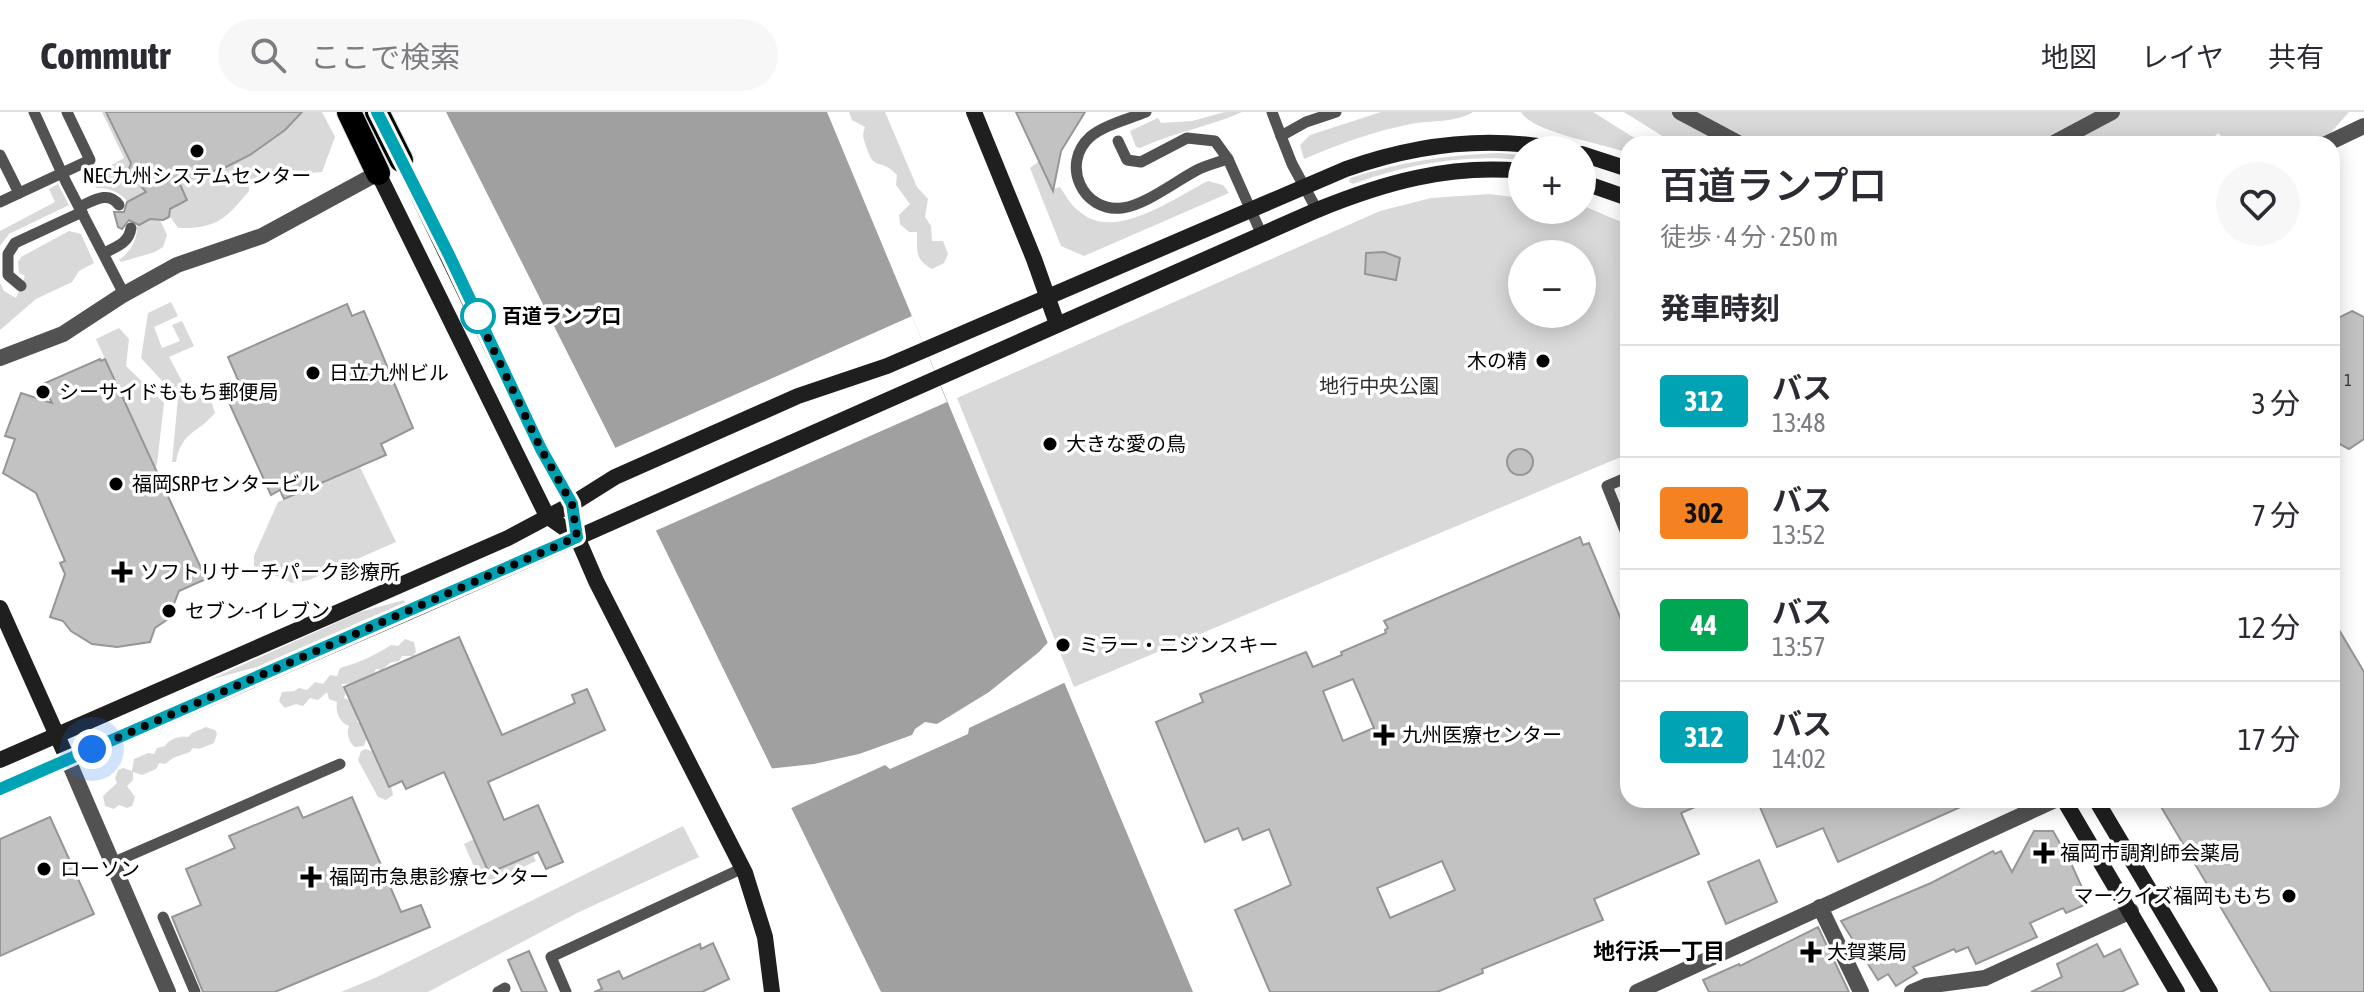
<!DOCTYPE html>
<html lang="ja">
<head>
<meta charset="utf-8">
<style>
	body { margin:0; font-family:"Asap Condensed","Noto Sans JP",sans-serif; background:#f7f7f7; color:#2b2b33; height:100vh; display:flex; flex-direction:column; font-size:30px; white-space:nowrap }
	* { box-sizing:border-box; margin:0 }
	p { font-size:26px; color:#7c7c81 }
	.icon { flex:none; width:44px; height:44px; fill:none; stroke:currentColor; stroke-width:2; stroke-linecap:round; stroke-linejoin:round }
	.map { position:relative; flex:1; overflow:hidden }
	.sheet { position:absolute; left:1620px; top:24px; width:720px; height:672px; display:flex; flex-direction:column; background:#fff; border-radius:24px; box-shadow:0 4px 20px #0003 }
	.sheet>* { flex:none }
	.badge { padding:0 16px; border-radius:6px; font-size:28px; line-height:52px }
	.buttons { position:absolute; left:1508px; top:24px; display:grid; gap:16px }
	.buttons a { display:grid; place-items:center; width:88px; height:88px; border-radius:50%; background:#fff; box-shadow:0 4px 20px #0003; font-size:40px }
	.you { position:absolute; width:40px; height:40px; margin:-20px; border:6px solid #fff; border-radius:50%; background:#1a73e8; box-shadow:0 0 0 12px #1a73e833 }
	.map>.badge { position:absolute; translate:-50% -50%; box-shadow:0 0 0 4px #fff }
	h2 { padding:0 40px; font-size:30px; line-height:72px }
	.round { display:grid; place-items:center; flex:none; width:84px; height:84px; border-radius:42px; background:#f7f7f7 }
	.overview { display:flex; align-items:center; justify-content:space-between; height:136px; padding:0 40px }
	h1 { font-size:38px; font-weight:600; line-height:60px }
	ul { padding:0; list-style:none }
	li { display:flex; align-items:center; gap:24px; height:112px; padding:0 40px; border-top:2px solid #e1e1e2 }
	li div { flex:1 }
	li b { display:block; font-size:30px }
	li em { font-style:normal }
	li .badge { min-width:88px; font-weight:700; text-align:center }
	header { display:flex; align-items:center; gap:48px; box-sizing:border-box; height:112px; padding:0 40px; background:#fff; border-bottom:2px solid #e1e1e2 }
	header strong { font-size:38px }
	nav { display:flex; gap:44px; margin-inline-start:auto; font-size:28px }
	.search { width:560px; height:72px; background:#f7f7f7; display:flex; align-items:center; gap:20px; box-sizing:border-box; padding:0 28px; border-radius:44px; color:#7c7c81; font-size:30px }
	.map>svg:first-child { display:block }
	.green { fill:#d9d9d9; fill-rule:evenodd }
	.water { fill:#a0a0a0 }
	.pier { fill:#fff }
	.building { fill:#c2c2c2; stroke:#969696; stroke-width:2; fill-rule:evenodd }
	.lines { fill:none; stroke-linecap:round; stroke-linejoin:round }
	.highway-casing { stroke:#dbdbdb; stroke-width:26 }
	.lane { stroke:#525252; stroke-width:11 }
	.street { stroke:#525252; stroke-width:16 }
	.secondary { stroke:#1f1f1f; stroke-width:16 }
	.highway { stroke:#000; stroke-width:24 }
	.line-casing { stroke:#fff; stroke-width:18 }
	.line { stroke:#00a3b4; stroke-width:12 }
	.walk { stroke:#000; stroke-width:8; stroke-dasharray:0 14.4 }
	.poi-dot { fill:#000; stroke:#fff; stroke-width:3 }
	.stop-dot { fill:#fff; stroke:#00a3b4; stroke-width:4 }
	.labels { text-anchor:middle; stroke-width:7; stroke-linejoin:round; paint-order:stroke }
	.number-label { font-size:16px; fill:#303030 }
	.poi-label { font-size:20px; fill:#000; stroke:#fff; text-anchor:start }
	.stop-label { font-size:20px; font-weight:bold; fill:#000; stroke:#fff; text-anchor:start }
	.park-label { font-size:20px; fill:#303030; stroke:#fff }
	.neighbourhood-label { font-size:22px; font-weight:bold; fill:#000; stroke:#fff }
</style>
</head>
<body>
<header>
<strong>Commutr</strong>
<div class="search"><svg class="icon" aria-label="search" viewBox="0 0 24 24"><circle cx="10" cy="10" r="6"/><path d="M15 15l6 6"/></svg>ここで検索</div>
<nav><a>地図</a><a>レイヤ</a><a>共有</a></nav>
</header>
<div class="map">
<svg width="2364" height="880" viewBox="0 0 2364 880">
	<rect width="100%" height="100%" fill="#fff"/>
	<g class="green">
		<path d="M102,0H322L335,25L322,60C310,60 293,66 285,64L281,59L249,74V79C226,107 216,117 178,116L169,103L160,108L167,123L163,135L155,140L121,150L119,148C153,124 136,75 96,76L90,65L124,46Z"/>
		<path d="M849,0H885L917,75L928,87L925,105L931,114L932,129H943L948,142L944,151L932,157C913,146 918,138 917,120H909L900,112L899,103L910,92L896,73L897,63C881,45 874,61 866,34C863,25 862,24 865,15L852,8Z"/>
		<path d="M1225,0H1242C1209,15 1174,20 1140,36L1136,35L1130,19L1158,6L1161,11L1192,9Z"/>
		<path d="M1381,0H1473C1455,11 1432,8 1411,12C1374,19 1339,32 1304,47L1300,33L1310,23Z"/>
		<path d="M1521,0H1593L1644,32H1628V41C1603,31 1533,21 1521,0Z"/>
		<polygon points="1624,0 2349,0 2321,32 2230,32 2218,21 2207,32 1675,32"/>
		<path d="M1499,41L1522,43V48C1464,42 1407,52 1353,72L1349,70L1350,66C1399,50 1448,43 1499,41Z"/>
		<path d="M1039,49L1053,77L1060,75C1066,84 1071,94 1080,100C1115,130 1174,86 1208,69L1223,73L1229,81L1084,144L1061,134L1030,56Z"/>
		<polygon points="58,72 69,93 9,122 0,134 0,119 55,90 49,77"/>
		<path d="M1489,82L1522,86V98H1582L1584,94L1628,113V342L1074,575L957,286L1380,99L1431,86ZM1522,142H1582V202H1522Z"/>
		<polygon points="69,119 81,122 94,151 79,159 72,170 36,187 0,218 0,171 4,179 16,186 25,164 19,161 18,150 21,145"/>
		<path d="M171,190L178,204L154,215L162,236L180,229L172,213L182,209L194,234L169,245L191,286L195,282L208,280L215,301C198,321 181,320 176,350H172L178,286L141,246L148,201Z"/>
		<polygon points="119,216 129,227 126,254 164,291 157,352 155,356 96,227"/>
		<polygon points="360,355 396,430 309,468 292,471 254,454 254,444 278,390"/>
		<polygon points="404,488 405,491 257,555 209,568 360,500"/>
		<path d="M405,527L414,530L416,540L413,544H402L399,549L390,551L382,558L376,557L374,561C364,565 352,573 341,572L346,579L344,586L352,589L359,603L357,610L364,613L367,625L364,634L355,635C349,631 346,621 349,614C340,611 335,600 337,590L329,587L327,580L318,588L310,586L303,594L296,592L285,596L279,589L282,580L294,579L299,576L307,578L315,570L323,572L330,563L337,564L340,556C358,551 376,543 391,533L398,534Z"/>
		<path d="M206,615L215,618L217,622L214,631L199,637L193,636L190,640L173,646L165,652L159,651L156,657L142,663L133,660V668L127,674L135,685L132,694L127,696L119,693L114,697L105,694L103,684L117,671L115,667L118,658L123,656L132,659L134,647L148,641L154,642L157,636L165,634C169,627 181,623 188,625L192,621Z"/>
		<path d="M366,637L374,640C380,653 392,670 393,683L386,688L378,685L358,648L361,639Z"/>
		<polygon points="683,714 699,745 577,801 428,880 341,880 377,865"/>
		<polygon points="474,727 489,761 531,739 536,749 490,771 480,768 464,732"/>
	</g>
	<polygon class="water" points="446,0 827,0 1193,880 881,880 622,349"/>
	<g class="pier">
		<polygon points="912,204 947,290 655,419 615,336"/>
		<polygon points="1051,527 1068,569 969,616 968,622 890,657 885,653 787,698 767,657 814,652 859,642 912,623 915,617 925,610 937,612 989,580 1039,540"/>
	</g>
	<g class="building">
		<polygon points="106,0 302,0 285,18 250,43 226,55 179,70 187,88 170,97 169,105 163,108 150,107 139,113 129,108 122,117 118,115 114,100 124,100 127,90 146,80 128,59 131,51"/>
		<polygon points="1016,0 1085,0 1061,39 1053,79"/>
		<polygon points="1384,140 1400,146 1396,168 1365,162 1366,141"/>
		<polygon points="347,192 352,204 364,199 413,316 381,332 386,343 284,387 280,378 271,383 226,284 242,277 228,245"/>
		<polygon points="2352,199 2364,205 2364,327 2349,337 2332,328 2332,209"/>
		<polygon points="100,247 101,249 105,247 206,467 179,479 168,507 155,516 150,530 117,535 92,532 71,519 63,509 50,505 65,462 60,451 65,449 36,381 3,361 15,327 5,324 21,281 52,291 43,272"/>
		<circle cx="1520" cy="350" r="13"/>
		<path d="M1580,425L1583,433L1589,431L1628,524V557L1622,560L1628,573V688H1711L1681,701L1699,742L1594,787L1603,808L1482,857L1483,861L1437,880H1270L1235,798L1291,773L1269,717L1243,728L1238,716L1205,730L1156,610L1203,590L1200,582L1306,540L1313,555L1342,543L1341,540L1386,521L1385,518L1388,516L1384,509ZM1353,567L1374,616L1343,629L1323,579ZM1442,749L1455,778L1390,806L1377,776Z"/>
		<polygon points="2332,506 2364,560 2364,880 2271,880 2157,688 2332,688"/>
		<polygon points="459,525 502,623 575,591 572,583 587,577 605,618 488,670 504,708 538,693 563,750 546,757 538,740 489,761 444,660 406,677 402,669 389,675 344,575"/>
		<polygon points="352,685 401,800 421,793 430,815 275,880 203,880 172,805 201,793 186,757 235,736 229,724 298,695 303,706"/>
		<polygon points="1757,688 1976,688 1838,750 1823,716 1777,735"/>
		<polygon points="50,705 94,802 0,844 0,727"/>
		<polygon points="2034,719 2053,719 2070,749 2089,791 2066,801 2063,796 2030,811 2037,825 1976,852 1968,835 1956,840 1954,837 1913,855 1917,861 1896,874 1888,862 1878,868 1841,809 1931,771 1993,739 1995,742 2001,739 2012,760"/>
		<polygon points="1759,748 1777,790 1726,812 1708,770"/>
		<polygon points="1818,815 1849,880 1709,880 1703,868 1739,852 1740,854"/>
		<polygon points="713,831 729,867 702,880 594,880 602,877 598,868 619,859 623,867 700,832 701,837"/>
		<polygon points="2097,832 2104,845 2120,837 2138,872 2121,880 2031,880 2062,865 2057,852"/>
		<polygon points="529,839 547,880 522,880 508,848"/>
	</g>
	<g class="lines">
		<defs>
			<g id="highway">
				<polyline points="349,0 378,61"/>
				<polyline points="377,0 401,48"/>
			</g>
		</defs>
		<use href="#highway" class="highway-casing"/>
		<g class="lane">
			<polyline points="34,0 66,70 124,182"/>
			<path d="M1146,0C1129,7 1104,13 1090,25C1060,52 1083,101 1122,96C1146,93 1177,68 1199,57C1208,53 1218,50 1228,47L1261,121"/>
			<polyline points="1272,0 1281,24"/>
			<polyline points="1118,29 1127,48 1141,50 1187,26 1215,29 1228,47"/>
			<polyline points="0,43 19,81"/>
			<polyline points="0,90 90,48 67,0"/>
			<path d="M79,95C93,89 108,78 119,93"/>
			<polyline points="1317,98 1292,52 1281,24 1306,10 1336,0"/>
			<path d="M104,141C116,135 129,131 131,116"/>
			<polyline points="21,174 8,163 8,142 15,131 82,100"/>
			<polyline points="1628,365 1607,374 1628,426"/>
			<polyline points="112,751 340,652"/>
			<polyline points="163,805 195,880"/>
			<polyline points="498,880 505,876"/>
			<polyline points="566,880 551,845 743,756"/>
		</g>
		<g class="street">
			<polyline points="1680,0 1740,32"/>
			<polyline points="2052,32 2112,0"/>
			<polyline points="2326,32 2364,14"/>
			<polyline points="0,246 63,222 121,184 177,153 262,124 378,61"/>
			<polyline points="68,648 168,880"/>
			<polyline points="1820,795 1861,880"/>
			<polyline points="1637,880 2055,688"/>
			<polyline points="1912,880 1926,874 1985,866 2131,799"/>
		</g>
		<g class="secondary">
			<polyline points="974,0 1034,147 1057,212"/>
			<polyline points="1582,42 1628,57"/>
			<polyline points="401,48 541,337 572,392 577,425 596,469 745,761 765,825 772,880"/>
			<polyline points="378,61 547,404 577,425"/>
			<polyline points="1582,70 1628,86"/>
			<polyline points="0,496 68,648"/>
			<path d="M0,648L508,426L572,392L615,365L798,284L887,254L1346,57C1416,32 1489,23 1562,38"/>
			<path d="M0,677L409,500L1317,98C1383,71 1449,52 1522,59"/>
			<polyline points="2064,688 2177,880"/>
			<polyline points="2096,688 2210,880"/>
		</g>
		<use href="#highway" class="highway"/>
	</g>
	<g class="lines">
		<defs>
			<polyline id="line" points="0,677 577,425 572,392 541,337 449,143 377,0"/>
		</defs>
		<use href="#line" class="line-casing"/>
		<use href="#line" class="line"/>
		<polyline class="walk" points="92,637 577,425 572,392 541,337 475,199 478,204"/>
	</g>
	<g class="poi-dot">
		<circle cx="197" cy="39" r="8"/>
		<circle cx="1543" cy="249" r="8"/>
		<circle cx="313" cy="261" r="8"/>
		<circle cx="43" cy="280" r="8"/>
		<circle cx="1050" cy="332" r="8"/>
		<circle cx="116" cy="372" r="8"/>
		<path d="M118 448h8v8h8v8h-8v8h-8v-8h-8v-8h8z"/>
		<circle cx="169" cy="499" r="8"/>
		<circle cx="1063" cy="533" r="8"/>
		<path d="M1380 611h8v8h8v8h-8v8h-8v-8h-8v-8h8z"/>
		<path d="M2040 729h8v8h8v8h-8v8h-8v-8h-8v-8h8z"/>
		<circle cx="44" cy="757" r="8"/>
		<path d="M307 753h8v8h8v8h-8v8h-8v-8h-8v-8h8z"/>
		<circle cx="2289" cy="784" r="8"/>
		<path d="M1807 828h8v8h8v8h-8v8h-8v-8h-8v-8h8z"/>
	</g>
	<circle class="stop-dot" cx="478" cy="204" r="16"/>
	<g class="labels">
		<g class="number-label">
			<text x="2348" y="274">1</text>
		</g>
		<g class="poi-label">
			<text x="197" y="71" text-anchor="middle">NEC九州システムセンター</text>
			<text x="1527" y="256" text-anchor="end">木の精</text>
			<text x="329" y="268">日立九州ビル</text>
			<text x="59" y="287">シーサイドももち郵便局</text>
			<text x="1066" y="339">大きな愛の鳥</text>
			<text x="132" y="379">福岡SRPセンタービル</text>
			<text x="140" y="467">ソフトリサーチパーク診療所</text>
			<text x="185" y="506">セブン-イレブン</text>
			<text x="1079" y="540">ミラー・ニジンスキー</text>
			<text x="1402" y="630">九州医療センター</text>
			<text x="2060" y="748">福岡市調剤師会薬局</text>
			<text x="60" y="764">ローソン</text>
			<text x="329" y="772">福岡市急患診療センター</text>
			<text x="2273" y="791" text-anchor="end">マークイズ福岡ももち</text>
			<text x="1827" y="847">大賀薬局</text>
		</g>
		<g class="stop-label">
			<text x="502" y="211">百道ランプ口</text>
		</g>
		<g class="park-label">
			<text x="1379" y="281">地行中央公園</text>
		</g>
		<g class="neighbourhood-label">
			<text x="1659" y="847">地行浜一丁目</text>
		</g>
	</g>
</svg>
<div class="buttons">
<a>+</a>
<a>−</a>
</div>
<div class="you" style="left:92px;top:637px"></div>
<section class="sheet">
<div class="overview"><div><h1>百道ランプ口</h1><p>徒歩 · 4 分 · 250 m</p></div><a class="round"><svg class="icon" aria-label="heart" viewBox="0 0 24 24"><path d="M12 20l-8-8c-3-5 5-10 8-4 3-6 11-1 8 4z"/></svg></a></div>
<h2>発車時刻</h2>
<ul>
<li><span class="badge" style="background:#00a3b4;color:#fff">312</span><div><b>バス</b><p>13:48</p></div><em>3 分</em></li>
<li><span class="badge" style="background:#f58220;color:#111">302</span><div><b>バス</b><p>13:52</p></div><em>7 分</em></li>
<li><span class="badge" style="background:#00a651;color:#fff">44</span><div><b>バス</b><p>13:57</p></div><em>12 分</em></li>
<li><span class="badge" style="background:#00a3b4;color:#fff">312</span><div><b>バス</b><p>14:02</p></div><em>17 分</em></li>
</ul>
</section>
</div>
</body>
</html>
